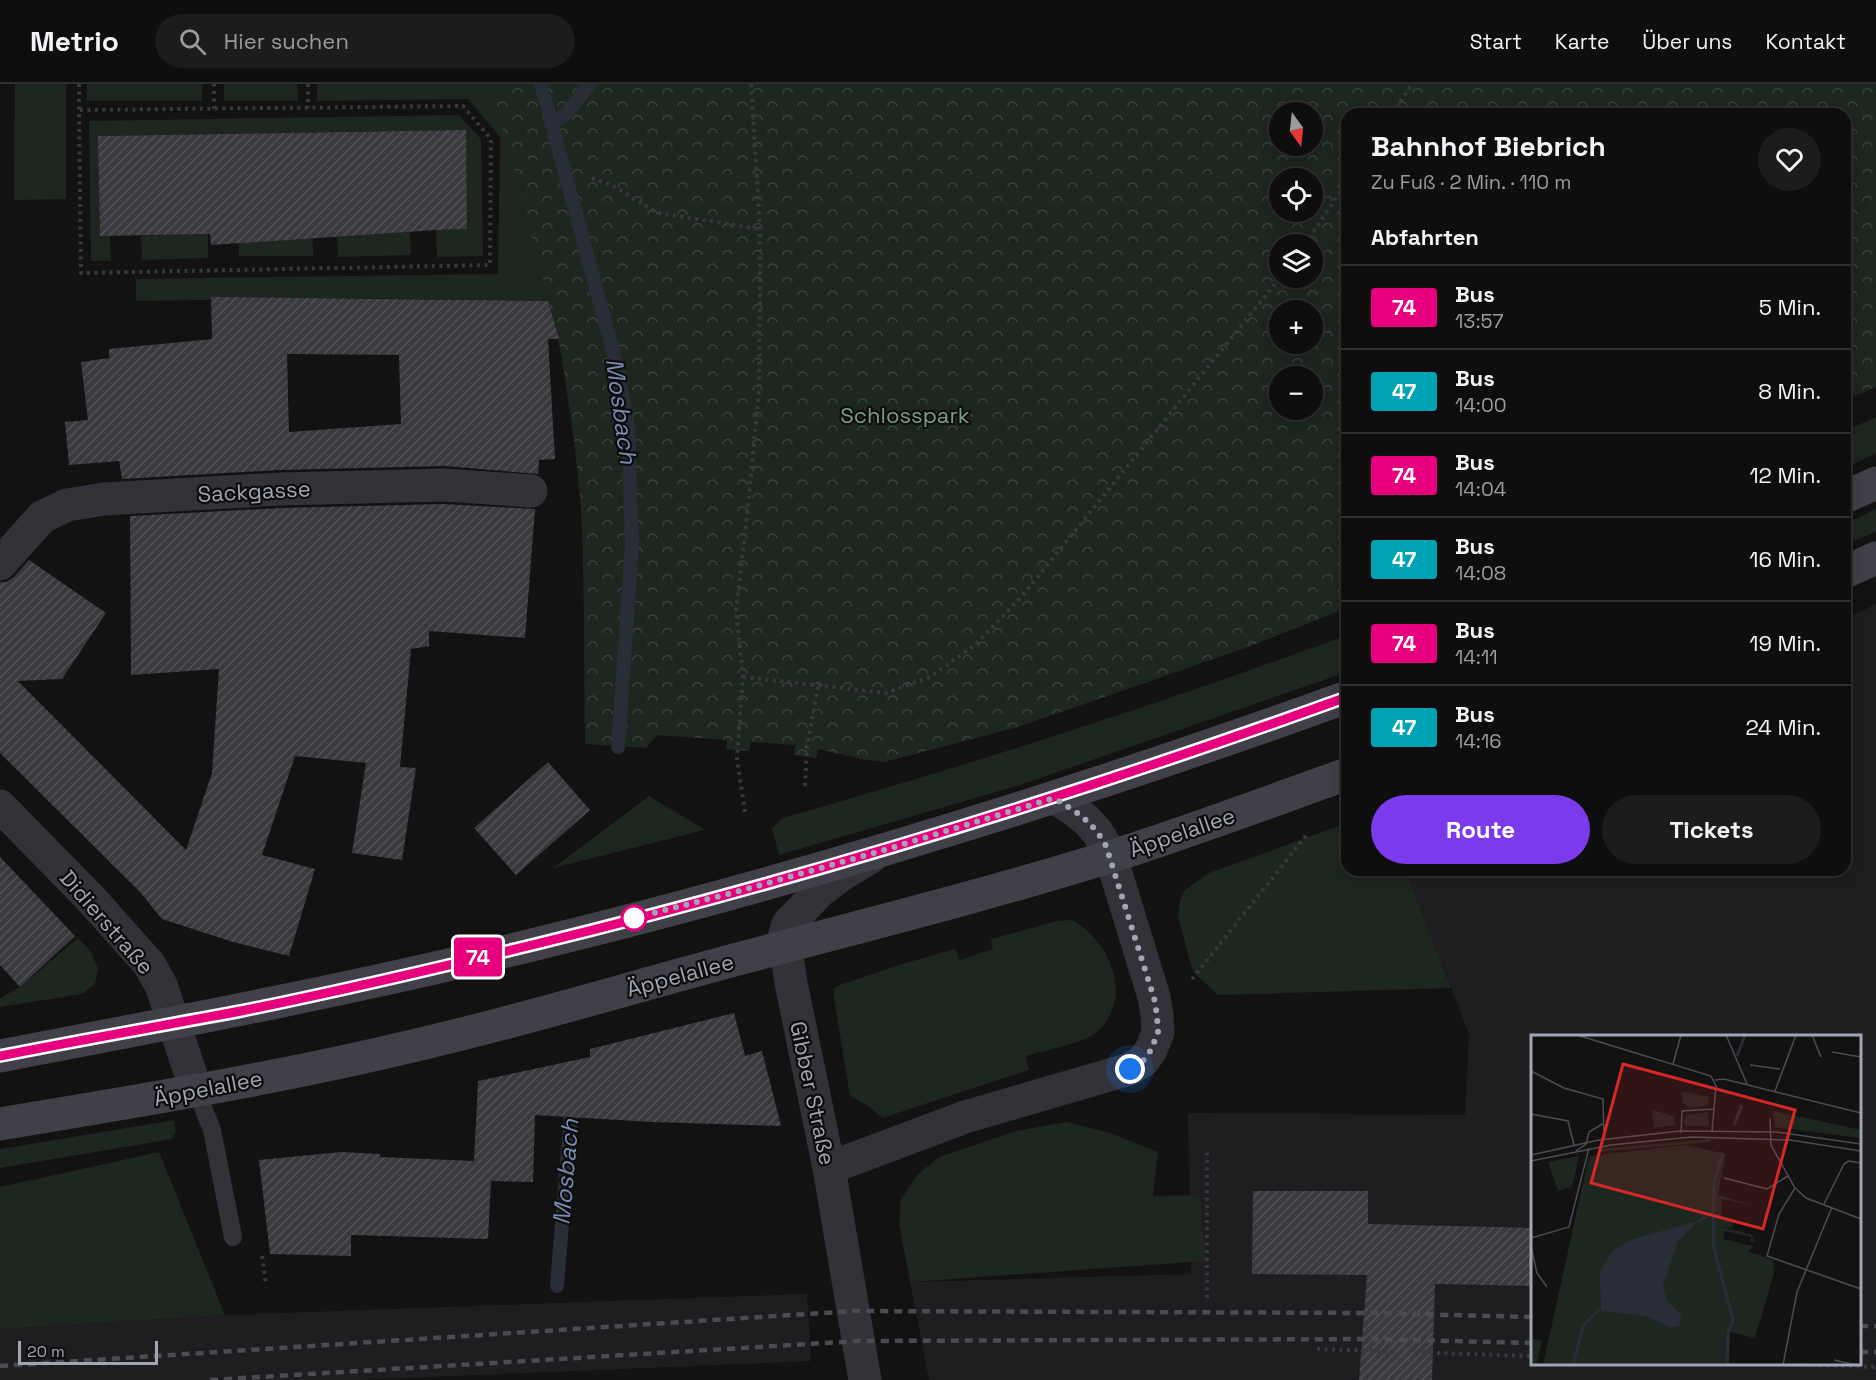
<!DOCTYPE html>
<html lang="de">
<head>
<meta charset="utf-8">
<style>
	body { margin:0; font-family:"Space Grotesk",sans-serif; background:#1c1c1c; color:#f1f3f6; height:100vh; display:flex; flex-direction:column; font-size:22px; white-space:nowrap }
	* { box-sizing:border-box; margin:0 }
	p { font-size:20px; color:#9b9c9e }
	.icon { flex:none; width:33px; height:33px; fill:none; stroke:currentColor; stroke-width:2; stroke-linecap:round; stroke-linejoin:round }
	.map { position:relative; flex:1; overflow:hidden }
	.details { position:absolute; left:1341px; top:24px; width:510px; height:768px; display:flex; flex-direction:column; background:#0e0e0e; border-radius:18px; box-shadow:0 3px 15px #0003,0 0 0 2px #2e2e2e }
	.details>* { flex:none }
	.badge { padding:0 12px; border-radius:4px; font-size:21px; line-height:39px }
	.needle { width:39px; rotate:165deg }
	.buttons { position:absolute; left:1269px; top:18px; display:grid; gap:12px }
	.buttons a { display:grid; place-items:center; width:54px; height:54px; border-radius:50%; background:#0e0e0e; box-shadow:0 3px 15px #0003,0 0 0 2px #2e2e2e; font-size:30px }
	.scale { position:absolute; left:18px; bottom:15px; width:140px; box-sizing:border-box; padding-left:6px; border:3px solid #a2a5b4; border-top:0; font-size:16px; line-height:21px; white-space:nowrap; color:#a2a5b4; -webkit-text-stroke:4px #0d0d0e; paint-order:stroke }
	.you { position:absolute; width:30px; height:30px; margin:-15px; border:4px solid #fff; border-radius:50%; background:#1a73e8; box-shadow:0 0 0 9px #1a73e833 }
	.map>.badge { position:absolute; translate:-50% -50%; box-shadow:0 0 0 3px #fff }
	h2 { padding:0 30px; font-size:22px; line-height:54px }
	.round { display:grid; place-items:center; flex:none; width:63px; height:63px; border-radius:32px; background:#1c1c1c }
	.headline { display:flex; align-items:center; justify-content:space-between; height:102px; padding:0 30px }
	h1 { font-size:28px; font-weight:600; line-height:45px }
	.action { display:flex; gap:12px; margin-top:auto; padding:12px 30px }
	.action a { flex:1; height:69px; border-radius:36px; background:#7c3aed; color:#fff; font-size:24px; font-weight:600; line-height:69px; text-align:center }
	.action a+a { background:#1c1c1c; color:#f1f3f6 }
	ul { padding:0; list-style:none }
	li { display:flex; align-items:center; gap:18px; height:84px; padding:0 30px; border-top:2px solid #2e2e2e }
	li div { flex:1 }
	li b { display:block; font-size:22px }
	li em { font-style:normal }
	li .badge { min-width:66px; font-weight:700; text-align:center }
	header { display:flex; align-items:center; gap:36px; box-sizing:border-box; height:84px; padding:0 30px; background:#0e0e0e; border-bottom:2px solid #2e2e2e }
	header strong { font-size:28px }
	nav { display:flex; gap:33px; margin-inline-start:auto; font-size:21px }
	.search { width:420px; height:54px; background:#1c1c1c; display:flex; align-items:center; gap:15px; box-sizing:border-box; padding:0 21px; border-radius:33px; color:#9b9c9e; font-size:22px }
	.map>svg:first-child { display:block }
	.built { fill:#1e1e20; fill-rule:evenodd }
	.green { fill:#1e2620 }
	.park { fill:url(#park-crowns); fill-rule:evenodd }
	.lines { fill:none; stroke-linecap:round; stroke-linejoin:round }
	.stream { stroke:#282d37; stroke-width:14 }
	.building { fill:url(#building-hatch); fill-rule:evenodd }
	.path { stroke:#38393f; stroke-width:4; stroke-dasharray:3 4.5; stroke-linecap:butt }
	.service { stroke:#333238; stroke-width:18 }
	.minor { stroke:#333238; stroke-width:33 }
	.tertiary { stroke:#333238; stroke-width:33 }
	.secondary { stroke:#404148; stroke-width:33 }
	.rail { stroke:#4b4c53; stroke-width:4.5; stroke-dasharray:8 6; stroke-linecap:butt }
	.line-casing { stroke:#fff; stroke-width:14 }
	.line { stroke:#e6007e; stroke-width:9 }
	.walk { stroke:#a2a5b4; stroke-width:6; stroke-dasharray:0 10.8 }
	.stop-dot { fill:#fff; stroke:#e6007e; stroke-width:3 }
	.labels { text-anchor:middle; stroke-width:4.5; stroke-linejoin:round; paint-order:stroke }
	.park-label { font-size:22px; fill:#79a082; stroke:#0d0d0e }
	.street-label { font-size:22px; fill:#a2a5b4; stroke:#0d0d0e }
	.water-label { font-size:24px; font-style:italic; fill:#788cb1; stroke:#0d0d0e }
	.inset-river { fill:none; stroke:#282d37; stroke-width:3 }
	.inset-road { fill:none; stroke:#4c4d53; stroke-width:1.5 }
	.view { fill:#d62828; fill-opacity:0.15; stroke:#d62828; stroke-width:3 }
	.inset-edge { fill:none; stroke:#a2a5b4; stroke-width:3 }
</style>
</head>
<body>
<header>
<strong>Metrio</strong>
<div class="search"><svg class="icon" aria-label="search" viewBox="0 0 24 24"><circle cx="10" cy="10" r="6"/><path d="M15 15l6 6"/></svg>Hier suchen</div>
<nav><a>Start</a><a>Karte</a><a>Über uns</a><a>Kontakt</a></nav>
</header>
<div class="map">
<svg width="1876" height="1296" viewBox="0 0 1876 1296">
	<defs>
		<pattern id="park-crowns" width="20" height="18" patternUnits="userSpaceOnUse" patternTransform="scale(1.5)"><rect width="20" height="18" fill="#1e2620"/><path d="M2 6a3 3 0 1 1 6 0M12 15a3 3 0 1 1 6 0" fill="none" stroke="#3c423e"/></pattern>
		<pattern id="building-hatch" width="6" height="6" patternUnits="userSpaceOnUse" patternTransform="scale(1.5)"><rect width="6" height="6" fill="#39393e"/><path d="M-1 1l2-2M0 6l6-6M5 7l2-2" fill="none" stroke="#525358"/></pattern>
	</defs>
	<rect width="100%" height="100%" fill="#121213"/>
	<g class="built">
		<path d="M1876,520V1296H929L910,1198L1191,1190L1188,1029L1465,1031L1469,950L1406,786H1845V535ZM1532,952H1860V1280H1532Z"/>
		<polygon points="807,1210 811,1277 357,1296 0,1296 0,1245 225,1231"/>
	</g>
	<g class="green">
		<polygon points="15,0 66,0 66,115 14,116"/>
		<rect x="87" y="0" width="115" height="17"/>
		<polygon points="224,0 297,0 298,17 224,17"/>
		<path d="M317,0H521L600,292L585,660C584,512 589,360 548,217L357,214L136,217V195L498,190L500,53L468,15L317,17Z"/>
		<polygon points="459,31 481,55 483,172 437,173 436,146 467,145 465,46 99,52 100,152 110,152 111,177 91,177 89,37"/>
		<polygon points="410,146 411,171 338,173 337,147"/>
		<polygon points="312,148 313,172 239,172 239,149"/>
		<polygon points="208,150 208,174 142,176 141,152"/>
		<polygon points="1876,333 1876,369 1845,384 1845,347"/>
		<polygon points="1876,425 1876,447 1845,461 1845,440"/>
		<path d="M1347,551V588L1020,701L779,771L772,745L782,734C973,680 1161,620 1347,551Z"/>
		<polygon points="649,712 705,746 553,784"/>
		<polygon points="1347,739 1347,786 1406,786 1451,904 1218,911 1193,888 1178,832 1180,817 1185,806 1209,789"/>
		<path d="M1072,836C1111,857 1134,915 1097,948C1085,959 1043,967 1026,972L1029,986L882,1034L870,1023L850,1012L834,914V905L837,902L902,880L955,865L960,876L993,865L991,855L1057,837Z"/>
		<polygon points="78,854 90,866 98,884 95,900 82,910 0,923 0,914 20,903"/>
		<polygon points="174,1036 176,1048 172,1055 0,1084 0,1065"/>
		<polygon points="1066,1038 1110,1049 1158,1068 1153,1112 1200,1111 1205,1177 910,1198 899,1138 901,1115 918,1090 939,1073 1016,1047"/>
		<polygon points="159,1068 225,1231 0,1245 0,1103"/>
	</g>
	<path class="park" d="M491,0H1876V303L1845,316V30H1347V524L1248,563L1018,643L884,678L866,676L818,665L816,674L794,671L795,661L751,658L749,667L726,665L727,656L657,651L646,664L585,660L583,439L574,356L559,255ZM1280,28H1312V62H1280ZM1280,94H1312V128H1280ZM1280,160H1312V194H1280ZM1280,226H1312V260H1280ZM1280,292H1312V326H1280Z"/>
	<g class="lines">
		<g class="stream">
			<polyline points="541,0 617,282 628,344 632,460 618,663"/>
			<polyline points="551,39 567,29 590,0"/>
			<polyline points="557,1202 572,1016"/>
		</g>
	</g>
	<g class="building">
		<polygon points="466,46 467,145 436,146 211,161 210,150 100,152 98,52"/>
		<path d="M211,213L548,217L559,255H548L555,375L539,376L538,390L444,382L280,386L122,395L119,377L69,381L65,338L88,336L81,278L109,274V265L212,255ZM287,270L399,271L401,340L289,348Z"/>
		<polygon points="444,420 535,425 525,554 429,547 429,562 411,565 400,683 416,684 402,776 352,769 366,679 295,672 262,771 315,785 289,872 233,858 162,835 140,808 0,669 0,498 6,498 14,493 29,476 106,529 62,595 18,597 186,766 212,689 219,585 131,591 130,432 281,424"/>
		<polygon points="548,678 590,726 516,791 474,744"/>
		<polygon points="0,773 75,852 20,903 0,881"/>
		<polygon points="734,929 745,972 762,967 781,1042 652,1038 535,1031 533,1098 491,1097 488,1155 351,1151 351,1172 270,1170 259,1076 341,1068 380,1070 380,1073 474,1077 478,997 590,973 590,965"/>
		<polygon points="1253,1107 1368,1107 1368,1140 1533,1144 1533,1202 1435,1200 1432,1296 1359,1296 1367,1191 1252,1190"/>
	</g>
	<g class="lines">
		<g class="path">
			<polyline points="79,0 79,26 81,189 490,181 491,55 463,22 79,26"/>
			<polyline points="308,0 308,24"/>
			<polyline points="214,25 214,0"/>
			<polyline points="1392,30 1412,0"/>
			<polyline points="592,94 613,102 658,129 760,145"/>
			<polyline points="1305,160 1347,98"/>
			<polyline points="743,593 886,609 930,593 976,560 1023,511 1280,194"/>
			<polyline points="805,702 807,662 818,603"/>
			<polyline points="745,728 737,675 743,593 736,526 747,433 759,306 760,207 760,145 751,0"/>
			<polyline points="1192,895 1309,748"/>
			<polyline points="262,1172 266,1201"/>
			<polyline points="1207,1214 1207,1064"/>
			<polyline points="1317,1265 1532,1272"/>
			<polyline points="1774,1280 1876,1283"/>
		</g>
		<polyline class="service" points="196,1006 212,1046 233,1153"/>
		<g class="minor">
			<polyline points="0,480 42,433 67,421 104,415 280,405 444,401 531,407"/>
			<polyline points="0,722 91,815 149,880 161,901 196,1006"/>
		</g>
		<g class="tertiary">
			<path d="M829,1084L965,1033L1130,985L1143,977L1151,966L1158,948L1157,931L1154,913L1111,773C1098,742 1082,730 1055,714"/>
			<polyline points="865,1296 829,1084 791,899 784,853 788,840 820,807 843,790 871,773"/>
		</g>
		<g class="secondary">
			<polyline points="1845,413 1876,399"/>
			<polyline points="1845,488 1876,474"/>
			<path d="M0,972C179,938 358,904 536,860C811,793 1081,709 1347,613"/>
			<path d="M0,1040C145,1016 291,992 433,957C535,933 636,902 738,875C862,842 986,811 1109,773C1189,748 1268,718 1347,690"/>
		</g>
		<g class="rail">
			<polyline points="1860,1242 1876,1242"/>
			<polyline points="1860,1268 1876,1268"/>
			<polyline points="0,1282 854,1227 1374,1229 1532,1233"/>
			<polyline points="210,1296 858,1257 1369,1255 1532,1259"/>
		</g>
	</g>
	<g class="lines">
		<defs>
			<path id="line" d="M0,972C80,956 161,942 241,927C340,907 438,884 536,860C811,793 1081,709 1347,613"/>
		</defs>
		<use href="#line" class="line-casing"/>
		<use href="#line" class="line"/>
		<path class="walk" d="M634,834L736,808L881,767L1054,714C1077,728 1093,738 1106,762L1154,914L1157,931L1158,948L1151,966L1143,977L1130,985"/>
	</g>
	<circle class="stop-dot" cx="634" cy="834" r="12"/>
	<g class="labels">
		<g class="park-label">
			<text x="905" y="339">Schlosspark</text>
		</g>
		<g class="street-label">
			<text transform="translate(254 407) rotate(-3)" y="8">Sackgasse</text>
			<text transform="translate(1182 748) rotate(-19)" y="8">Äppelallee</text>
			<text transform="translate(107 838) rotate(49)" y="8">Didierstraße</text>
			<text transform="translate(680 891) rotate(-15)" y="8">Äppelallee</text>
			<text transform="translate(208 1004) rotate(-11)" y="8">Äppelallee</text>
			<text transform="translate(813 1009) rotate(78)" y="8">Gibber Straße</text>
		</g>
		<g class="water-label">
			<text transform="translate(621 327) rotate(82)" y="8">Mosbach</text>
			<text transform="translate(566 1088) rotate(-85)" y="8">Mosbach</text>
		</g>
	</g>
	<g transform="translate(1531 951)">
		<rect width="330" height="330" fill="#121213"/>
		<path d="M151,56L178,62L177,70L160,73L152,68ZM121,75L143,81L144,90L123,93ZM242,76L330,95V103L244,92ZM177,77L178,91H156L152,87L155,80ZM180,104L179,107L68,117L67,114ZM195,119L187,160L225,171L191,164L190,181L203,184L201,193L191,192L220,199L224,207H219L220,202L194,196L192,204L222,211L218,217L234,222L189,211L183,183L184,152ZM48,121L41,152L27,156L17,127Z" fill="#1e2620"/>
		<path d="M155,110L195,119L187,157L189,207L242,225L243,238L224,303L199,297L198,330H12L58,121ZM0,304L11,305L6,330H0Z" fill="#1e2620"/>
		<path d="M167,186L147,206L132,251L136,266L151,280L148,291L140,292L114,281L70,276L69,237L80,217L102,204Z" fill="#282d37"/>
		<path class="inset-river" d="M206,21L214,0M203,90L211,70M192,118L183,147L182,210L202,285L197,297L196,330M167,187L182,177M42,330L52,291L68,274"/>
		<path class="inset-road" d="M46,0L180,41L185,51L181,97M195,0L216,49M281,0L290,22M301,17L330,22M142,29L150,0M219,30L249,34M0,36L33,53L72,64L73,104M184,45L193,44L330,78M244,56L265,0M0,79L37,86L43,110M239,83L240,110L264,153L275,163L330,184M150,98L151,76L183,74M45,116L55,109L58,97L73,88M0,120L68,105L149,96L245,97L330,109M0,126L80,110L160,102L259,105L330,116M193,143L236,154L257,141M264,153L248,179L236,221L330,254M293,169L313,129L318,126L330,128M0,203L38,192L58,113M0,212L6,238L16,252M303,325L325,330M252,330L266,257L301,172"/>
		<path class="view" d="M92,29L264,75L232,194L60,148Z"/>
		<rect width="330" height="330" class="inset-edge"/>
	</g>
</svg>
<div class="buttons">
<a><svg class="needle" viewBox="-14 -14 28 28"><path d="M0-13l5 13h-10z" fill="#e53935"/><path d="M0 13l5-13h-10z" fill="#9b9c9e"/></svg></a>
<a><svg class="icon" aria-label="locate" viewBox="0 0 24 24"><circle cx="12" cy="12" r="6"/><path d="M12 2v4M12 18v4M2 12h4M18 12h4"/></svg></a>
<a><svg class="icon" aria-label="layers" viewBox="0 0 24 24"><path d="M12 4l9 5-9 5-9-5zM3 14l9 5 9-5"/></svg></a>
<a>+</a>
<a>−</a>
</div>
<div class="scale">20 m</div>
<div class="you" style="left:1130px;top:985px"></div>
<b class="badge" style="left:478px;top:873px;background:#e6007e;color:#fff">74</b>
<section class="details">
<div class="headline"><div><h1>Bahnhof Biebrich</h1><p>Zu Fuß · 2 Min. · 110 m</p></div><a class="round"><svg class="icon" aria-label="heart" viewBox="0 0 24 24"><path d="M12 20l-8-8c-3-5 5-10 8-4 3-6 11-1 8 4z"/></svg></a></div>
<h2>Abfahrten</h2>
<ul>
<li><span class="badge" style="background:#e6007e;color:#fff">74</span><div><b>Bus</b><p>13:57</p></div><em>5 Min.</em></li>
<li><span class="badge" style="background:#00a3b4;color:#fff">47</span><div><b>Bus</b><p>14:00</p></div><em>8 Min.</em></li>
<li><span class="badge" style="background:#e6007e;color:#fff">74</span><div><b>Bus</b><p>14:04</p></div><em>12 Min.</em></li>
<li><span class="badge" style="background:#00a3b4;color:#fff">47</span><div><b>Bus</b><p>14:08</p></div><em>16 Min.</em></li>
<li><span class="badge" style="background:#e6007e;color:#fff">74</span><div><b>Bus</b><p>14:11</p></div><em>19 Min.</em></li>
<li><span class="badge" style="background:#00a3b4;color:#fff">47</span><div><b>Bus</b><p>14:16</p></div><em>24 Min.</em></li>
</ul>
<div class="action"><a>Route</a><a>Tickets</a></div>
</section>
</div>
</body>
</html>
